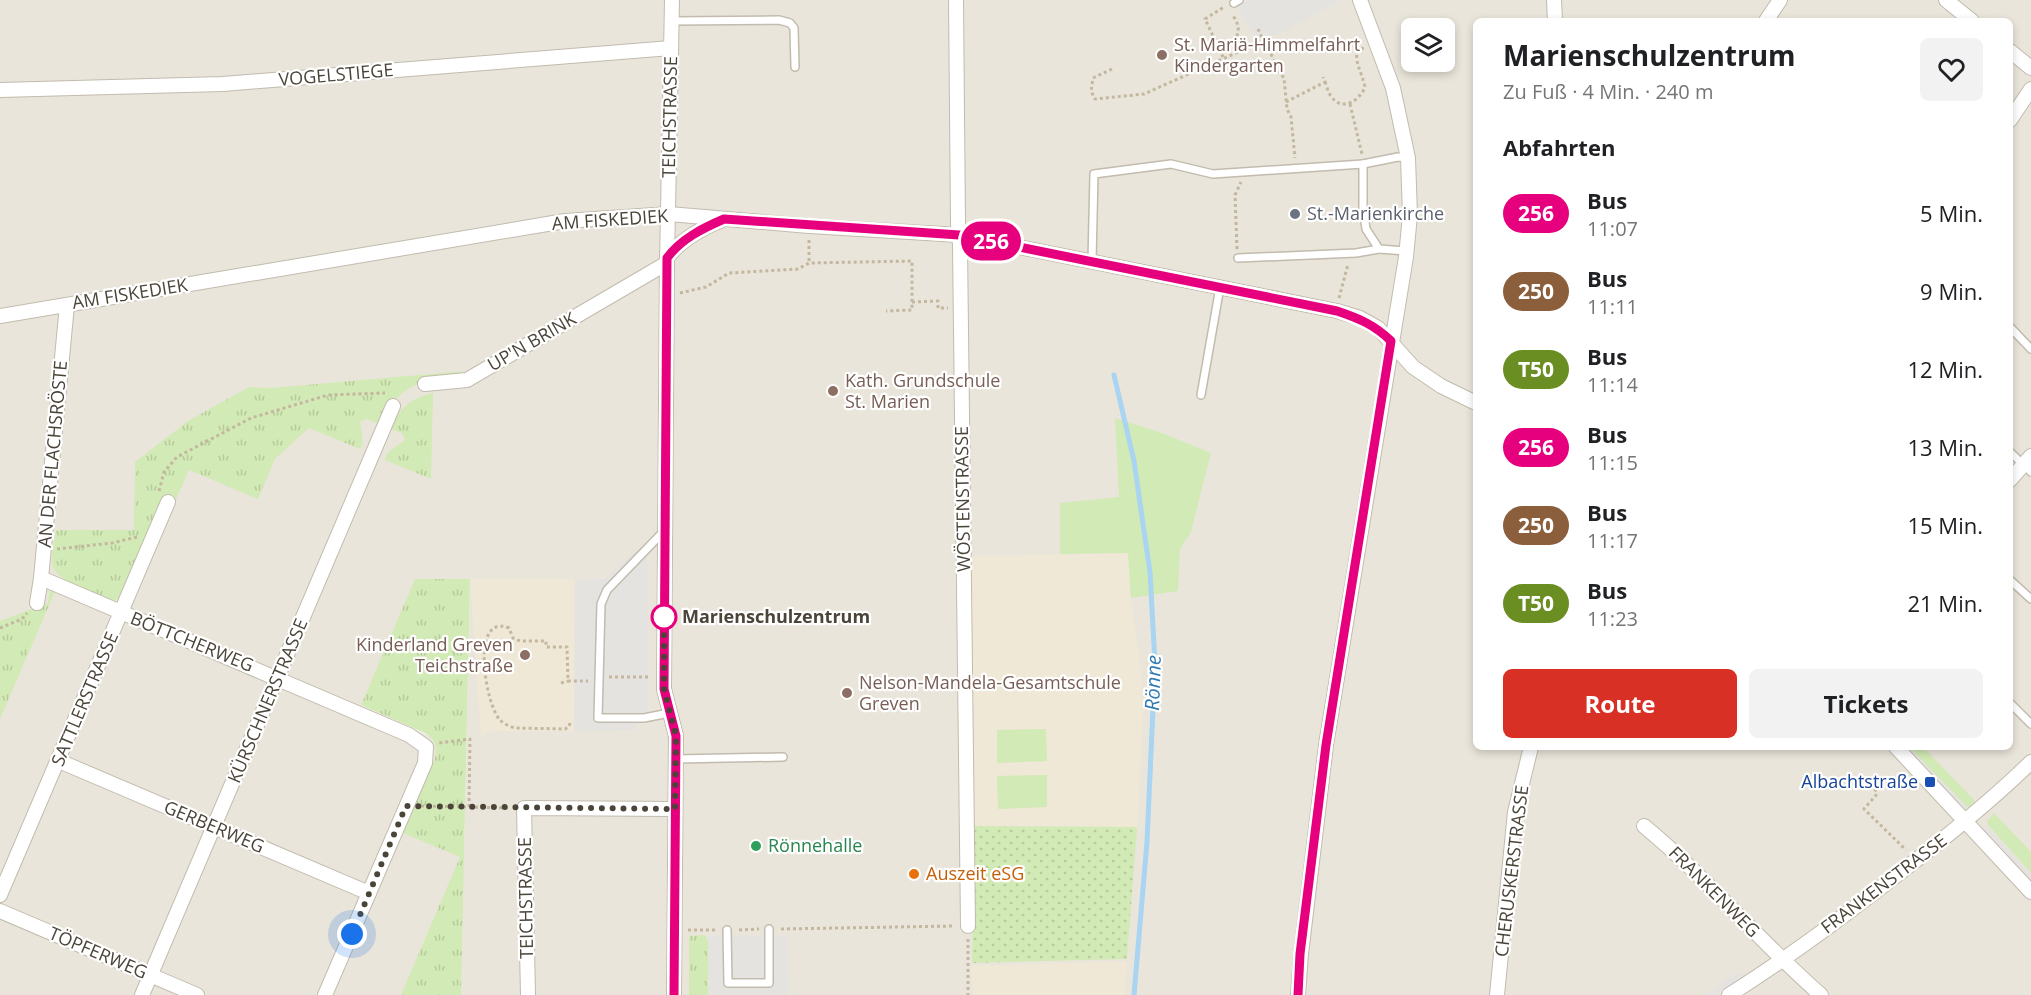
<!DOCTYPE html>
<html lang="de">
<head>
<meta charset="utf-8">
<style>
	body { margin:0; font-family:"Open Sans",sans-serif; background:#f2f2f2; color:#202124; height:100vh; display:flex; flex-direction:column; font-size:22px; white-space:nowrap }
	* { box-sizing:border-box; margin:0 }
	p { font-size:20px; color:#757577 }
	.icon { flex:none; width:33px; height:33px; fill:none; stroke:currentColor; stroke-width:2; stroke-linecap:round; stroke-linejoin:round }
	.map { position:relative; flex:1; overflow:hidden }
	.details { position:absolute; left:1473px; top:18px; width:540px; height:732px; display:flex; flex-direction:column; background:#fff; border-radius:9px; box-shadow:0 3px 9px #0003 }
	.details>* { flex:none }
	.badge { padding:0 12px; border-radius:20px; font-size:21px; line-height:39px }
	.buttons { position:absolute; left:1401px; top:18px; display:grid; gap:12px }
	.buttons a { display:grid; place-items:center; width:54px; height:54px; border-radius:9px; background:#fff; box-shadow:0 3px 9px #0003; font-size:30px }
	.you { position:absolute; width:30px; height:30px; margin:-15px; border:4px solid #fff; border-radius:50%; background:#1a73e8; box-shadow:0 0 0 9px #1a73e833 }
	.map>.badge { position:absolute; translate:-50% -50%; box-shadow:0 0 0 3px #fff }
	h2 { padding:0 30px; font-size:22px; line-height:54px }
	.round { display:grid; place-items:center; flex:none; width:63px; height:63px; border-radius:9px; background:#f2f2f2 }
	.headline { display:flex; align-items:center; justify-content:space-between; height:102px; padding:0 30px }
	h1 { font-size:28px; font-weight:700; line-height:45px }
	.button { display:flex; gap:12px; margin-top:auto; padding:12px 30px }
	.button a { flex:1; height:69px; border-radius:9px; background:#d93025; color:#fff; font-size:24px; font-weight:700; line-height:69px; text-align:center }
	.button a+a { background:#f2f2f2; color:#202124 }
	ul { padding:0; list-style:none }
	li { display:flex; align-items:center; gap:18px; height:78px; padding:0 30px }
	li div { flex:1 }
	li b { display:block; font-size:22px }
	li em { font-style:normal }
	li .badge { min-width:66px; font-weight:700; text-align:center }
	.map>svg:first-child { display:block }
	.residential { fill:#eae5da; fill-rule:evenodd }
	.education { fill:#efe8d6 }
	.grass { fill:#d2eab5 }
	.park { fill:url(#park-tufts) }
	.garden { fill:url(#garden-dots) }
	.parking { fill:#e5e3e0 }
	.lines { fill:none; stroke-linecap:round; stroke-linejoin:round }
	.stream { stroke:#a9d4f2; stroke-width:5 }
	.service-casing { stroke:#c2bbae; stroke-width:10 }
	.minor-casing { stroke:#c2bbae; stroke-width:16 }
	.path { stroke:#c4b79f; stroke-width:3; stroke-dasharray:3 3; stroke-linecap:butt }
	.service { stroke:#fff; stroke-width:7 }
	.minor { stroke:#fff; stroke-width:14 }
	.line-casing { stroke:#fff; stroke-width:14 }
	.line { stroke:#e6007e; stroke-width:9 }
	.walk { stroke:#4b4439; stroke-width:6; stroke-dasharray:0 10.8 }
	.education-dot { fill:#8d6e63; stroke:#fff; stroke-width:2 }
	.worship-dot { fill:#6b7280; stroke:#fff; stroke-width:2 }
	.stop-dot { fill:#fff; stroke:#e6007e; stroke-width:3 }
	.transit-dot { fill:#1a4fb4; stroke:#fff; stroke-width:2 }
	.leisure-dot { fill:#2e9e5b; stroke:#fff; stroke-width:2 }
	.food-dot { fill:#e8710a; stroke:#fff; stroke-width:2 }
	.labels { text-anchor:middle; stroke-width:4.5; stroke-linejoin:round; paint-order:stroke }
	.education-label { font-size:18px; fill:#785e54; stroke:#fff; text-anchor:start }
	.street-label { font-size:18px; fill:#4b4439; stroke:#fff }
	.worship-label { font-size:18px; fill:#5b616d; stroke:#fff; text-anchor:start }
	.stop-label { font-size:18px; font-weight:bold; fill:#4b4439; stroke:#fff; text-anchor:start }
	.transit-label { font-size:18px; fill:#164399; stroke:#fff; text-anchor:end }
	.leisure-label { font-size:18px; fill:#27864d; stroke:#fff; text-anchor:start }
	.food-label { font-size:18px; fill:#c56008; stroke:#fff; text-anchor:start }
	.water-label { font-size:20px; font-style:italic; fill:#2e7ab2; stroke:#fff }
</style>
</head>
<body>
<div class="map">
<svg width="2031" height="995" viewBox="0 0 2031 995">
	<defs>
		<pattern id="park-tufts" width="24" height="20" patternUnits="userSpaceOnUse" patternTransform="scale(1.5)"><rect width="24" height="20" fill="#d2eab5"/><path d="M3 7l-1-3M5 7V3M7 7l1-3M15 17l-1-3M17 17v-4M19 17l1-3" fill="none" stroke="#b6ca9c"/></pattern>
		<pattern id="garden-dots" width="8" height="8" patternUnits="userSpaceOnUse" patternTransform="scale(1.5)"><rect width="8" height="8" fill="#d2eab5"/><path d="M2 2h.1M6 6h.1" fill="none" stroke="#b6ca9c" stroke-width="1.8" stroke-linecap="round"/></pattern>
	</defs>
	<rect width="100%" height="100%" fill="#f6f3ec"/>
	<path class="residential" d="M0,0H2031V995H0ZM1476,21H2010V747H1476ZM1412,28H1444V62H1412ZM470,579L464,857L403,833L435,758L437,750L431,737L361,705Z"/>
	<g class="education">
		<polygon points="1128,553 1131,598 1144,697 1137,827 974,826 970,556"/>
		<polygon points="470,579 575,579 574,731 490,731 481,737"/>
		<polygon points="1127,961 1125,995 973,995 971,966"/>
	</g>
	<g class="grass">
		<polygon points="1115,418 1162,433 1211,453 1191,532 1180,549 1178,591 1131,598 1128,553 1060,554 1060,503 1119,497"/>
		<polygon points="1046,729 1047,761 997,763 997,730"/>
		<polygon points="1911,747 1923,747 1975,801 1968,808 1910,748"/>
		<polygon points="1047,775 1047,807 998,809 997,776"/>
		<polygon points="1994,813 2031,852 2031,873 1988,825 1987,821"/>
	</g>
	<g class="park">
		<path d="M465,371C421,383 402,381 379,424L367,419L360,422L363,442L360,449L309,428L275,459L258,499L189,470L174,504L162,500L120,596L116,600H110C95,593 54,582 52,563C51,553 55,540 56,530H134L135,462L188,421L249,387L271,388Z"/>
		<path d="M433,393L431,479L385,460L387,453L405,440L402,433L390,429C398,409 412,397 433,393Z"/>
		<path d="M415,579H470L461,995H401L460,857L403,833L435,758C437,746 435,739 425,733L361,705Z"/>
		<polygon points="50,587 56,589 0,719 0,621 48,603"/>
		<polygon points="705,935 708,940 708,995 689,995 689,936"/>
	</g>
	<polygon class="garden" points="974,826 1137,827 1127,959 972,963"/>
	<g class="parking">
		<polygon points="1248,0 1342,0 1277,35 1254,36 1237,6"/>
		<polygon points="638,549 648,560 648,723 635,724 635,730 574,731 575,579 605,579"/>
		<polygon points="1910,748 1968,808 1964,811 1907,753"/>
		<polygon points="1987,826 2031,875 2031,883 1983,830"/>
		<polygon points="708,936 787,936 789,995 708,995"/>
		<polygon points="1735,974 1748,974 1715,995 1704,995"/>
	</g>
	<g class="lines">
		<polyline class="stream" points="1114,375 1134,461 1142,517 1150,572 1155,664 1147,842 1134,995"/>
		<defs>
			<g id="service">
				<polyline points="1234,3 1239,0"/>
				<polyline points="672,21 779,20 790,23 794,28 795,67"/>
				<polyline points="1406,251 1379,249 1366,229 1363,208 1363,164 1398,157 1408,158"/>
				<polyline points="1238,258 1356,253 1379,249"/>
				<polyline points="1092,261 1094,174 1171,164 1213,174 1363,164"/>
				<polyline points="2010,327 2031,349"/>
				<polyline points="1201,395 1220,287"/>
				<polyline points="2010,452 2031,472"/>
				<polyline points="665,530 607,590 601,604 598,718 644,718 669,713"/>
				<polyline points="2010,580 2031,599"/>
				<polyline points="2010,703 2031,724"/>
				<polyline points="676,759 783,757"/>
				<polyline points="727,930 728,983 769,983 769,929"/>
			</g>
			<g id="minor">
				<polyline points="672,0 667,263 664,689 676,736 674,995"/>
				<polyline points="956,0 958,224 960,245 968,926"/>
				<polyline points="1554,0 1555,21"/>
				<polyline points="1946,0 1972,21"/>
				<polyline points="1766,21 1780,0"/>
				<polyline points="2010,51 2031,68"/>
				<polyline points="0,90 223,84 671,48"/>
				<polyline points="2010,120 2031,89"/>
				<path d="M667,258C681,239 702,228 722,220"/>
				<polyline points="0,316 565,221 669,214 809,226 959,235 1337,311 1360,318 1378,328 1413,367 1441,386 1476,403"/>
				<polyline points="425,384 467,380 667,263"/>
				<polyline points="2010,480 2031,456"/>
				<polyline points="41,578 409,735 426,747 425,763 325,995"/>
				<polyline points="37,603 41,578 67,305"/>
				<polyline points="1896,747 2031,892"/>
				<polyline points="59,761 369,893"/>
				<path d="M1644,826C1707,878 1759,941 1821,995"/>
				<polyline points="0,895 168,502"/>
				<polyline points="0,911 197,995"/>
				<polyline points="142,995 393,406"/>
				<polyline points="528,995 524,808 675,809"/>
				<polyline points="1298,995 1301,954 1326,745 1406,257 1410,215 1408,158 1393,88 1360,0"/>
				<polyline points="1497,995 1515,812 1531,747"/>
				<path d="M1729,995C1788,958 1843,917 1897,875C1944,839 1989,803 2031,762"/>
			</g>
		</defs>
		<use href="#service" class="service-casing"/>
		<use href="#minor" class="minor-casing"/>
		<g class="path">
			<polyline points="1258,29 1263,40"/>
			<path d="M1215,40L1233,41C1242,32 1238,23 1232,14"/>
			<polyline points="1223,57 1205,19 1224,7"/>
			<polyline points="1112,69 1093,78 1091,91 1095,99 1144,94 1265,40 1278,70 1284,78 1287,109 1291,117 1295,158"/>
			<path d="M1325,82C1327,86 1328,93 1331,96C1342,113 1360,100 1365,87C1362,73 1355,64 1357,50L1364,48"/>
			<polyline points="1286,102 1325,82 1323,77"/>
			<polyline points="1350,104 1362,154"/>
			<polyline points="809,240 809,263"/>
			<polyline points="1237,249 1235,195 1241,182"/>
			<polyline points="680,293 706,287 729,273 798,269 809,263 912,261 912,310 886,311"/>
			<polyline points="1339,298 1348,264"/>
			<polyline points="912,302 938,301 938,308 948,308"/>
			<polyline points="159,491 164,472 177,457 251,418 328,395 385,393"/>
			<polyline points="57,549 112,543 137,537"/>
			<polyline points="0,628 22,619 27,613"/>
			<polyline points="609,677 650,677"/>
			<polyline points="561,683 568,681"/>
			<path d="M570,723L569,727L565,729L516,728C510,727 504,724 500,720C485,704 470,612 509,628L513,638L520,641H546V647H567L568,681H588"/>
			<polyline points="1873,783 1877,794 1864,809 1906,850"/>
			<polyline points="421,806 469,807 470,739 439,743"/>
			<polyline points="469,807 509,808"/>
			<polyline points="781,929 954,926"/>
			<polyline points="688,930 717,930"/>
			<polyline points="739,930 759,929"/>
			<polyline points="968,939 968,995"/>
		</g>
		<use href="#service" class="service"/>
		<use href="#minor" class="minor"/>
	</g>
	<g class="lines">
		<defs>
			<path id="line" d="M674,995L676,736L664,689L667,258C681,239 703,228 724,219L959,235L1337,311C1358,318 1375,325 1391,341L1326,745L1300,954L1298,995"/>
		</defs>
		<use href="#line" class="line-casing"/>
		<use href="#line" class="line"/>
		<polyline class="walk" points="352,934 406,806 675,809 676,736 664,689 664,617"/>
	</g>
	<g class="education-dot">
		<circle cx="1162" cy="55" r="6"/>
		<circle cx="833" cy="391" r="6"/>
		<circle cx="525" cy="655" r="6"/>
		<circle cx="847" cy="693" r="6"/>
	</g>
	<circle class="worship-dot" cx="1295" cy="214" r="6"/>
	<circle class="stop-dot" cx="664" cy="617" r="12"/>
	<rect class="transit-dot" x="1924" y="776" width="12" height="12" rx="3"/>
	<circle class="leisure-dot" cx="756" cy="846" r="6"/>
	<circle class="food-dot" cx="914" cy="874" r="6"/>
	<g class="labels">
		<g class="education-label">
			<text x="1174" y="51">St. Mariä-Himmelfahrt<tspan x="1174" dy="21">Kindergarten</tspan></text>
			<text x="845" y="387">Kath. Grundschule<tspan x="845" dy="21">St. Marien</tspan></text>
			<text x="513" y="651" text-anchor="end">Kinderland Greven<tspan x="513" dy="21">Teichstraße</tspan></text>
			<text x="859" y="689">Nelson-Mandela-Gesamtschule<tspan x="859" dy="21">Greven</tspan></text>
		</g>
		<g class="street-label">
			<text transform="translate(336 75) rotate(-5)" y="6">VOGELSTIEGE</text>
			<text transform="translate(670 117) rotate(-89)" y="6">TEICHSTRASSE</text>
			<text transform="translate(610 220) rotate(-4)" y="6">AM FISKEDIEK</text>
			<text transform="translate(130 294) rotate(-9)" y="6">AM FISKEDIEK</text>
			<text transform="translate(532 342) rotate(-30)" y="6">UP'N BRINK</text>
			<text transform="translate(53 454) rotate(-85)" y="6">AN DER FLACHSRÖSTE</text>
			<text transform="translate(963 499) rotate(-91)" y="6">WÖSTENSTRASSE</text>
			<text transform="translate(192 642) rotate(22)" y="6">BÖTTCHERWEG</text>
			<text transform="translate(85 699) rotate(-67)" y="6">SATTLERSTRASSE</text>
			<text transform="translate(268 701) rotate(-67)" y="6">KÜRSCHNERSTRASSE</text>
			<text transform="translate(214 827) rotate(23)" y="6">GERBERWEG</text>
			<text transform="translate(1512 871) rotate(-83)" y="6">CHERUSKERSTRASSE</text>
			<text transform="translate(1884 884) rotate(-37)" y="6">FRANKENSTRASSE</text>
			<text transform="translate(1714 892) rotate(45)" y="6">FRANKENWEG</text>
			<text transform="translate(526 898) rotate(-91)" y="6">TEICHSTRASSE</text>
			<text transform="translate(98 953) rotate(23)" y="6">TÖPFERWEG</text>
		</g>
		<g class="worship-label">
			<text x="1307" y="220">St.-Marienkirche</text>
		</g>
		<g class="stop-label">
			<text x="682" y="623">Marienschulzentrum</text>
		</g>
		<g class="transit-label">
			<text x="1918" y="788">Albachtstraße</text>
		</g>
		<g class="leisure-label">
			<text x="768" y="852">Rönnehalle</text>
		</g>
		<g class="food-label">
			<text x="926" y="880">Auszeit eSG</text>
		</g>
		<g class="water-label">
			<text transform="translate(1153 683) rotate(-88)" y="7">Rönne</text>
		</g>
	</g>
</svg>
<div class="buttons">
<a><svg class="icon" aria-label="layers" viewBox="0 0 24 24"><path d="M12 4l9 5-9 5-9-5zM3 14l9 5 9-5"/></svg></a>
</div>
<div class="you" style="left:352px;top:934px"></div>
<b class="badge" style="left:991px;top:241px;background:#e6007e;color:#fff">256</b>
<section class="details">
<div class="headline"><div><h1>Marienschulzentrum</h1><p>Zu Fuß · 4 Min. · 240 m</p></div><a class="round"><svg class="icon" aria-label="heart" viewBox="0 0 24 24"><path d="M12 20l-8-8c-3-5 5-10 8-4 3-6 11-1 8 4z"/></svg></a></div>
<h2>Abfahrten</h2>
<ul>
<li><span class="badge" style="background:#e6007e;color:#fff">256</span><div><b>Bus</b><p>11:07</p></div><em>5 Min.</em></li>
<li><span class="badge" style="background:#8b5e3c;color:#fff">250</span><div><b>Bus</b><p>11:11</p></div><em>9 Min.</em></li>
<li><span class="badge" style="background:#6b8e23;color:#fff">T50</span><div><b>Bus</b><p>11:14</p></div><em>12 Min.</em></li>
<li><span class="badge" style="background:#e6007e;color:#fff">256</span><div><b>Bus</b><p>11:15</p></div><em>13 Min.</em></li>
<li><span class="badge" style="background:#8b5e3c;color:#fff">250</span><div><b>Bus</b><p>11:17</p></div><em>15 Min.</em></li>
<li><span class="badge" style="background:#6b8e23;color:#fff">T50</span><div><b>Bus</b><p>11:23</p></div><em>21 Min.</em></li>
</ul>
<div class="button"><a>Route</a><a>Tickets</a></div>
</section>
</div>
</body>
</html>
